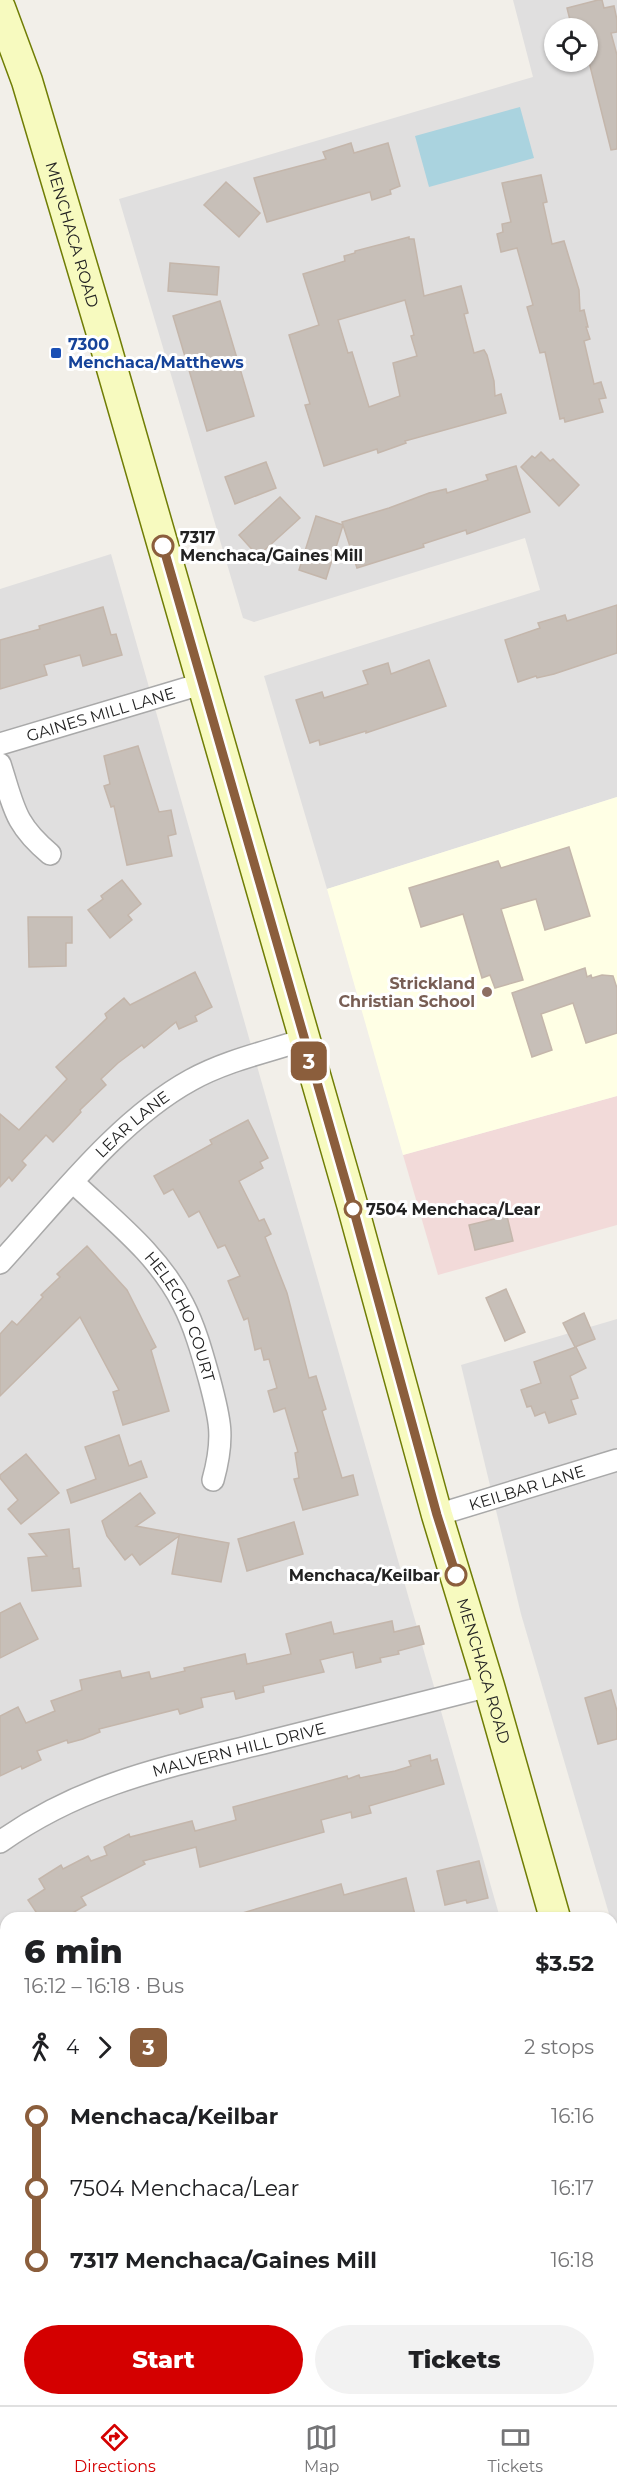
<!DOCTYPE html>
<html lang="en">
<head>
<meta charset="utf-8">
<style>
	body { margin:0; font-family:Montserrat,sans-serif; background:#f2f2f2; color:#202124; height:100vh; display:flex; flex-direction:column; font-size:22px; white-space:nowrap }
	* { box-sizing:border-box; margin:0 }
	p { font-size:20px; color:#757577 }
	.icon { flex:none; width:33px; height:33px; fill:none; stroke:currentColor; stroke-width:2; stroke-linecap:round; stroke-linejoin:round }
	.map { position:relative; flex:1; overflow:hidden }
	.details { position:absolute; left:0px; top:1912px; width:618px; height:494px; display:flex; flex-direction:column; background:#fff; border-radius:18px 18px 0 0; box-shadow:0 2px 4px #0004 }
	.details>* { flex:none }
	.badge { padding:0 12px; border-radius:9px; font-size:21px; line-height:39px }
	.controls { position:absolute; left:544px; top:18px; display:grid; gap:12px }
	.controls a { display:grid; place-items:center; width:54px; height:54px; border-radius:50%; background:#fff; box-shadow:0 2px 4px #0004; font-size:30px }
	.map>.badge { position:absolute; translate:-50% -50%; box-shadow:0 0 0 3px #fff }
	.legs { display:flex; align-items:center; gap:9px; height:66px; padding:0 24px; font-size:20px }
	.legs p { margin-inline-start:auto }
	.summary { display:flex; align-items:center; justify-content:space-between; height:102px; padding:0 24px }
	h1 { font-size:33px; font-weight:800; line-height:45px }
	.cta { display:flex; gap:12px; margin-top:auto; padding:12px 24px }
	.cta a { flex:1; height:69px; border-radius:36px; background:#d40000; color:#fff; font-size:24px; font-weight:800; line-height:69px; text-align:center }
	.cta a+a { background:#f2f2f2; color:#202124 }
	ul { padding:0 24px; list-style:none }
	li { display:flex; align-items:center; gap:21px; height:72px; font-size:22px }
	li i { display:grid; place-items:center; width:9px; height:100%; margin:0 8px; background:currentColor }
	li i::after { content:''; width:15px; height:15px; margin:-8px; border:4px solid; border-radius:50%; background:#fff }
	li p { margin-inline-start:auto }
	li:first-child i { background:linear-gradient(#0000 50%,currentColor 0) }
	li:last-child i { background:linear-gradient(currentColor 50%,#0000 0) }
	.tabs { display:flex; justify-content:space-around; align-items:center; height:84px; border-top:2px solid #e0e0e0; background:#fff; font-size:16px; color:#757577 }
	.tabs a { display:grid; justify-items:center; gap:3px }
	.tabs .on { color:#d40000 }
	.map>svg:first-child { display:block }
	.residential { fill:#e0dfdf; fill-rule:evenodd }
	.commercial { fill:#f2dad9 }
	.education { fill:#ffffe5 }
	.water { fill:#aad3df }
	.building { fill:#c7bfb8; stroke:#c4b6ab; stroke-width:1.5; fill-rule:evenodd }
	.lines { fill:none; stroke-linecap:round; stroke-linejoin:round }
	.minor-casing { stroke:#a9a9a9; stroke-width:24 }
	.secondary-casing { stroke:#707d05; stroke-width:33 }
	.minor { stroke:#fff; stroke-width:21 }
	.secondary { stroke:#f7fabf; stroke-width:30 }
	.line-1-casing { stroke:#fff; stroke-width:14 }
	.line-1 { stroke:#8b5e3c; stroke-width:9 }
	.transit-dot { fill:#1a4fb4; stroke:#fff; stroke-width:2 }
	.stop-1-dot { fill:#fff; stroke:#8b5e3c; stroke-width:3 }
	.education-dot { fill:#8d6e63; stroke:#fff; stroke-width:2 }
	.labels { text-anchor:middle; stroke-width:6; stroke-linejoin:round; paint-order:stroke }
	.street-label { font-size:16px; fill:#222; stroke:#fff }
	.transit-label { font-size:16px; font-weight:bold; fill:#164399; stroke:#fff; text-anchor:start }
	.stop-label { font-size:16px; font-weight:bold; fill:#222; stroke:#fff; text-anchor:start }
	.education-label { font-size:16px; font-weight:bold; fill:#785e54; stroke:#fff; text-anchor:end }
</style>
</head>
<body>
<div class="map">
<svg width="617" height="2405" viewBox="0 0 617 2405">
	<rect width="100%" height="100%" fill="#f2efe9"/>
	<g class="residential">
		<path d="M513,0H617V797L327,889L264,676L540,590L525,538L254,622L243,618L119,199L533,77ZM555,28H588V62H555Z"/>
		<polygon points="111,554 500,1918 6,1918 6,2400 612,2400 612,2298 617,2315 617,2405 0,2405 0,589"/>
		<polygon points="617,1319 617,1941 521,1614 461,1365"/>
	</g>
	<polygon class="commercial" points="617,1096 617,1225 438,1275 403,1155"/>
	<polygon class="education" points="617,797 617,1096 403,1155 327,889"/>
	<polygon class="water" points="520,107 534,158 429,187 415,136"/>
	<g class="building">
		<polygon points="598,0 602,0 604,8 614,6 617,20 617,32 611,33 617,55 617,149 611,150 588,58 588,28 572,28 567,8"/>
		<polygon points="351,143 354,153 388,143 400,186 390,190 391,194 372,200 370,192 267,222 254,178 326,159 323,152"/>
		<polygon points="541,175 547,202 543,203 552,244 564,241 579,290 580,311 584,310 588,327 586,327 590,339 584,341 594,384 601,382 606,398 599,399 603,412 565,422 564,418 560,419 545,352 540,353 527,307 533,305 517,248 501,252 497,234 503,232 502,224 511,222 502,183"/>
		<polygon points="226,182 260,213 239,237 204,205"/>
		<path d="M409,237V239H414L424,296L461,286L468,313L464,314L474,353L484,350L487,355L494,381L495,396L501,394L506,413L405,441L406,443L378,453L377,449L324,466L305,405L310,404L289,335L319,325L303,274L345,261L344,256L355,253V251ZM405,300L414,335L411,336L417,356L393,363L400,396L369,407L352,352L348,353L338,320Z"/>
		<polygon points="170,263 219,267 217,295 168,291"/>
		<polygon points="220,301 254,416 207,431 173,316"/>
		<polygon points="541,452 550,461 553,459 579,485 559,506 521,467 532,456 535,458"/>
		<polygon points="266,462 276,488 235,504 225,477"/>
		<polygon points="516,466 530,512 467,534 466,530 423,544 424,547 357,568 343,525 326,579 299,570 316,516 343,525 342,522 389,508 429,493 446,489 447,493 488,480 486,475"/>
		<polygon points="280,497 300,518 258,556 239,535"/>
		<polygon points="617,605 617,653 554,674 537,678 536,676 518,682 505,640 540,628 538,623 565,615 567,621"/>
		<polygon points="103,607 111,635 116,634 122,655 83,666 80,655 44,665 47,675 0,689 0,640 40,629 39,626"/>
		<polygon points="429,660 446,706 366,733 366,731 320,745 319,740 310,743 296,700 322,692 324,698 368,684 363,671 388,663 391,674"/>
		<polygon points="138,746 159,812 171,810 176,834 168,836 172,856 127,865 114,806 111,807 104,786 110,784 104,756"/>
		<polygon points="569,847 590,916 545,930 536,899 501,909 523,980 495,988 490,975 482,978 463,914 421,927 409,888 498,861 501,868"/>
		<polygon points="122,880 141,904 128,915 132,920 110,938 88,910 103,899 101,896"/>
		<polygon points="28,917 72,917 72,943 66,943 66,966 29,967"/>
		<polygon points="585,968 587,977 591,975 592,978 602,975 613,976 617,988 617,1033 586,1043 573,1003 541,1014 552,1050 532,1057 512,993"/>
		<polygon points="195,972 212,1007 195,1016 197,1021 179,1029 176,1022 144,1048 142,1045 118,1063 101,1079 106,1085 80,1110 81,1112 70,1124 53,1142 46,1135 22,1161 26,1165 12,1181 9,1177 0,1187 0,1114 19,1130 67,1079 56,1067 107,1018 105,1014 124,998 130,1005"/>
		<polygon points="248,1120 268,1158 260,1162 263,1168 239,1181 259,1221 264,1219 271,1234 265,1237 287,1293 309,1378 316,1376 326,1409 322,1411 342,1478 353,1475 358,1495 303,1510 294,1479 299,1478 295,1453 298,1452 285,1408 274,1412 268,1391 277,1388 269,1359 264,1360 261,1348 255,1350 248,1318 244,1320 228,1281 240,1276 225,1245 218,1248 199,1211 189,1217 173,1189 164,1194 154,1176 212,1144 210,1140"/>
		<polygon points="507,1216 513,1241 475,1250 469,1225"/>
		<polygon points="87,1246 127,1290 156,1347 151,1350 169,1411 123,1425 113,1392 119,1390 80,1317 0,1396 0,1334 12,1321 17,1325 43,1297 41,1295 60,1277 57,1274"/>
		<polygon points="506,1289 525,1332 505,1341 486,1298"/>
		<polygon points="584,1313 595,1339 575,1347 563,1323"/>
		<polygon points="576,1347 586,1368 570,1376 578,1398 571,1400 576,1414 549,1423 545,1412 535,1416 531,1406 527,1407 521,1390 541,1383 534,1362"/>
		<polygon points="119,1435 129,1466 141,1461 147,1477 71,1503 67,1490 96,1479 85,1447"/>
		<polygon points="26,1454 59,1493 21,1524 8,1509 18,1500 0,1478 0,1475"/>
		<polygon points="140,1493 155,1513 136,1526 229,1543 221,1582 172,1574 179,1536 140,1565 132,1554 125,1560 107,1536 102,1521"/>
		<polygon points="294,1522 303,1554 247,1571 238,1539"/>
		<polygon points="69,1529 73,1569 79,1568 81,1586 32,1591 28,1558 47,1556 29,1534"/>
		<polygon points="20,1603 38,1639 0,1658 0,1613"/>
		<polygon points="392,1621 394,1632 419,1626 424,1644 398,1651 399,1654 380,1658 381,1662 356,1668 353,1652 320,1660 324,1672 263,1686 264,1692 236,1699 234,1691 201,1698 203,1707 180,1714 178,1709 99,1729 100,1732 83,1739 68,1743 67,1740 37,1751 41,1760 22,1769 21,1766 0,1776 0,1716 18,1707 26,1723 55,1711 51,1701 82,1690 80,1680 120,1671 122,1678 149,1672 151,1679 185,1671 184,1668 245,1654 247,1664 291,1654 286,1634 331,1622 334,1634"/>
		<polygon points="611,1690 617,1711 617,1739 598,1744 585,1698"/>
		<polygon points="430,1755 431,1761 437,1759 444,1784 369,1806 371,1813 352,1818 351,1812 321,1820 324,1832 200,1867 196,1847 143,1861 145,1864 81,1897 86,1905 64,1918 40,1918 28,1900 45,1889 39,1879 47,1874 61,1865 63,1869 88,1856 91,1861 107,1855 104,1847 129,1834 130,1837 192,1821 195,1831 236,1820 233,1807 347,1776 348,1779 359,1775 360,1778 395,1771 411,1766 409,1761"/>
		<polygon points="479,1861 488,1898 467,1903 466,1900 445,1905 437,1871"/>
		<polygon points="406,1878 415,1915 400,1918 239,1918 239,1914 341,1884 344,1895"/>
	</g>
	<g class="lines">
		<defs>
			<g id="minor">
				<path id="s1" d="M0,744L201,684"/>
				<path d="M0,764C14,807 14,824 50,854"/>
				<path id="s2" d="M74,1183C113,1220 159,1255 183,1304C195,1327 202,1353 209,1378C220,1419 225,1437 213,1480"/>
				<path id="s3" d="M0,1263C56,1202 118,1120 191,1080C225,1061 266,1052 303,1040"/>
				<path id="s4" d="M437,1515L617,1460"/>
				<path id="s5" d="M0,1842C83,1783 167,1767 263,1743C339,1724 414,1705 489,1686"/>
				<polyline points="612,1951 617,1950"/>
				<polyline points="238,2400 241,2405"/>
			</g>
			<g id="secondary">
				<path id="s6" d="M0,8L27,81L103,337L352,1204L437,1515L489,1686L555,1918"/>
				<polyline points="612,2125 617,2142"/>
			</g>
		</defs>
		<use href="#minor" class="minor-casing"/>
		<use href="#secondary" class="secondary-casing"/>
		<use href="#minor" class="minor"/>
		<use href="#secondary" class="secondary"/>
	</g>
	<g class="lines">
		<defs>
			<polyline id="line-1" points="163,546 352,1204 437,1515 456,1575"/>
		</defs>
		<use href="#line-1" class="line-1-casing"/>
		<use href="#line-1" class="line-1"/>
	</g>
	<rect class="transit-dot" x="50" y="347" width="12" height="12" rx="3"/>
	<g class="stop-1-dot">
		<circle cx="163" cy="546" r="10"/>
		<circle cx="353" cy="1209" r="8"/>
		<circle cx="456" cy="1575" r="10"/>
	</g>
	<circle class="education-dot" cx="487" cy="992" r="6"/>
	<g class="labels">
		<g class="street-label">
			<text dy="6" stroke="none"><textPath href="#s6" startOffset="238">MENCHACA ROAD</textPath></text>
			<text dy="6" stroke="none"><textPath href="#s1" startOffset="105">GAINES MILL LANE</textPath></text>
			<text dy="6" stroke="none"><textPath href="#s3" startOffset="192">LEAR LANE</textPath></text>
			<text dy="6" stroke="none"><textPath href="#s2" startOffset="174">HELECHO COURT</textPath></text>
			<text dy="6" stroke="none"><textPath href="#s4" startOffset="94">KEILBAR LANE</textPath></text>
			<text dy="6" stroke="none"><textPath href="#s6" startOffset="1732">MENCHACA ROAD</textPath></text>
			<text dy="6" stroke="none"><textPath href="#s5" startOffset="258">MALVERN HILL DRIVE</textPath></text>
		</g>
		<g class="transit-label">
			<text x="68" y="350">7300<tspan x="68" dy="18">Menchaca/Matthews</tspan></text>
		</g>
		<g class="stop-label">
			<text x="180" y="543">7317<tspan x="180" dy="18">Menchaca/Gaines Mill</tspan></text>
			<text x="366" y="1215">7504 Menchaca/Lear</text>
			<text x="440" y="1581" text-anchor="end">Menchaca/Keilbar</text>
		</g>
		<g class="education-label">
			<text x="475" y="989">Strickland<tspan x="475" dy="18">Christian School</tspan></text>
		</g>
	</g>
</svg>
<div class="controls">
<a><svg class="icon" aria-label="locate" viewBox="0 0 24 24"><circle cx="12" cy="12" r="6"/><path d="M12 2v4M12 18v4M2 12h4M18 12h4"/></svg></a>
</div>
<b class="badge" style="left:309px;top:1061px;background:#8b5e3c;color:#fff">3</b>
<section class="details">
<div class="summary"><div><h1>6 min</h1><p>16:12 – 16:18 · Bus</p></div><b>$3.52</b></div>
<div class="legs"><svg class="icon" aria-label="walk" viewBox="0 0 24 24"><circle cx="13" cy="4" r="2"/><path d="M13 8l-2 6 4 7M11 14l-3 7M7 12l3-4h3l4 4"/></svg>4<svg class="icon" aria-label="forward" viewBox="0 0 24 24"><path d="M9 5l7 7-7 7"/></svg><b class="badge" style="background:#8b5e3c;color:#fff">3</b><p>2 stops</p></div>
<ul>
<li><i style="color:#8b5e3c"></i><b>Menchaca/Keilbar</b><p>16:16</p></li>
<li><i style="color:#8b5e3c"></i><span>7504 Menchaca/Lear</span><p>16:17</p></li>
<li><i style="color:#8b5e3c"></i><b>7317 Menchaca/Gaines Mill</b><p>16:18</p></li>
</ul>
<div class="cta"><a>Start</a><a>Tickets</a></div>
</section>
</div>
<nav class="tabs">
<a class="on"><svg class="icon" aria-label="directions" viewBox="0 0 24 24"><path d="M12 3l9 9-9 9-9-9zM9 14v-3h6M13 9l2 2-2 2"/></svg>Directions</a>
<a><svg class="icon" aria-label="map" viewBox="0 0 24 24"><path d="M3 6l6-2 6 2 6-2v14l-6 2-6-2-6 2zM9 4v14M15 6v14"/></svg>Map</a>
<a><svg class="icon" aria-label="tickets" viewBox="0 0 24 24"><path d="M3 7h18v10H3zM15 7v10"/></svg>Tickets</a>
</nav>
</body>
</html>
